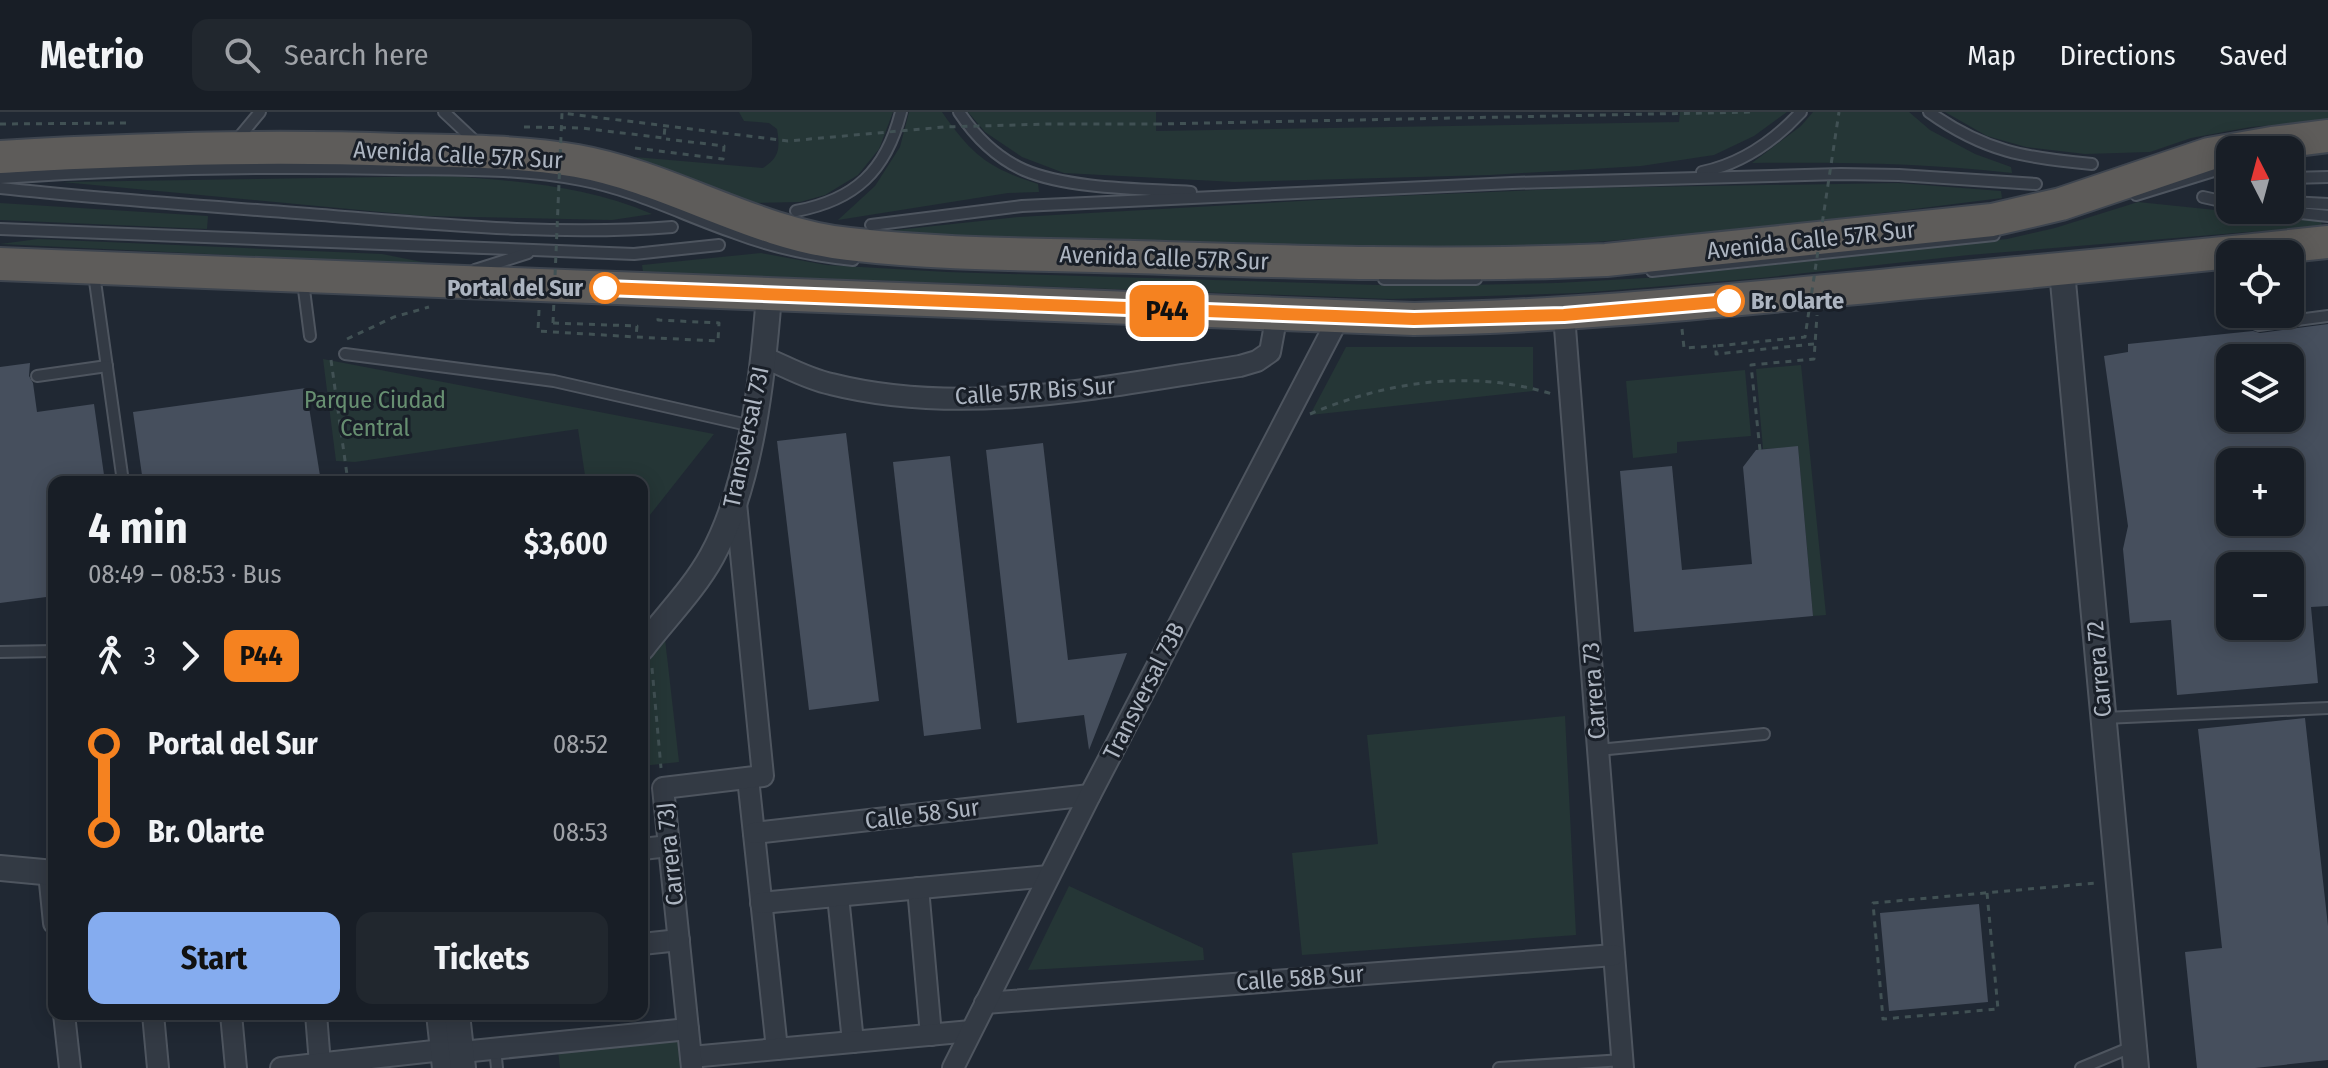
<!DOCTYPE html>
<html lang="en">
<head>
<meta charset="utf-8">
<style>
	body { margin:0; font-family:"Fira Sans Condensed",sans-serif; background:#21272e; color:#f1f3f6; height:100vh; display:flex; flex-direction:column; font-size:30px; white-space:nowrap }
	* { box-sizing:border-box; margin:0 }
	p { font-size:26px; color:#9fa2a7 }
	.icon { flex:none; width:44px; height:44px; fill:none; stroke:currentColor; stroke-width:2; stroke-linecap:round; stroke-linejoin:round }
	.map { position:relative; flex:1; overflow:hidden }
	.side { position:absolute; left:48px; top:364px; width:600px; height:544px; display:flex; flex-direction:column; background:#181e26; border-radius:16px; box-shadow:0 4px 20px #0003,0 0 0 2px #363c43 }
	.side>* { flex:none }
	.badge { padding:0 16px; border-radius:12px; font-size:28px; line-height:52px }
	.needle { width:52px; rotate:354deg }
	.fabs { position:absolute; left:2216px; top:24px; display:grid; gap:16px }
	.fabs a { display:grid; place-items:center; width:88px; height:88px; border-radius:16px; background:#181e26; box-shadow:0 4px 20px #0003,0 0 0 2px #363c43; font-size:40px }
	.map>.badge { position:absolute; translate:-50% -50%; box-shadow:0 0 0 4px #fff }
	.legs { display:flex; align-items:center; gap:12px; height:88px; padding:0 40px; font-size:26px }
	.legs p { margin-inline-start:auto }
	.headline { display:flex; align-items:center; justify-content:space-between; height:136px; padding:0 40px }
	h1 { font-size:44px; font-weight:700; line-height:60px }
	.primary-button { display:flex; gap:16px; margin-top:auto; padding:16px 40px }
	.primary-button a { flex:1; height:92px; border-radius:16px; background:#85acef; color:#111; font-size:32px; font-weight:700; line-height:92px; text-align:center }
	.primary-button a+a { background:#21272e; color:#f1f3f6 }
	ul { padding:0 40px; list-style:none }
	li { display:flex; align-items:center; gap:28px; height:88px; font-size:30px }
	li i { display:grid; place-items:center; width:12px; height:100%; margin:0 10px; background:currentColor }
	li i::after { content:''; width:20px; height:20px; margin:-10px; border:6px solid; border-radius:50%; background:#181e26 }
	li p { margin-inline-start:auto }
	li:first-child i { background:linear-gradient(#0000 50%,currentColor 0) }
	li:last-child i { background:linear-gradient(currentColor 50%,#0000 0) }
	header { display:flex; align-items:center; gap:48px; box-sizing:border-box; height:112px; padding:0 40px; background:#181e26; border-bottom:2px solid #363c43 }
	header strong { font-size:38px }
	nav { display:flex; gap:44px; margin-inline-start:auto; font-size:28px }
	.search { width:560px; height:72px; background:#21272e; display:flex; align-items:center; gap:20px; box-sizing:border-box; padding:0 28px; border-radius:16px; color:#9fa2a7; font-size:30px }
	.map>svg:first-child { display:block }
	.green { fill:#253636 }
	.building { fill:#464f5d; fill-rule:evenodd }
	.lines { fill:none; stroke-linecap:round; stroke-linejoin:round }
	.service-casing { stroke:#4e555f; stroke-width:14 }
	.minor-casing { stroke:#4e555f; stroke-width:24 }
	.tertiary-casing { stroke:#4e555f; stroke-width:28 }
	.trunk-casing { stroke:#3e454f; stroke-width:36 }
	.path { stroke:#415154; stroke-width:3; stroke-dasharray:6 6; stroke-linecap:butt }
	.service { stroke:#333a44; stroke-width:10 }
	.minor { stroke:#333a44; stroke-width:20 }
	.tertiary { stroke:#333a44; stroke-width:24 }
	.trunk { stroke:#5e5c5a; stroke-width:32 }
	.path-bridge { stroke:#415154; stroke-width:3; stroke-dasharray:6 6; stroke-linecap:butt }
	.line-1-casing { stroke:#fff; stroke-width:18 }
	.line-1 { stroke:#f58220; stroke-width:12 }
	.stop-1-dot { fill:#fff; stroke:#f58220; stroke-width:4 }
	.labels { text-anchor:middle; stroke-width:6; stroke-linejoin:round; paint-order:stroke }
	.street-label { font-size:24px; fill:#adb5c1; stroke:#191f28 }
	.stop-label { font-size:24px; font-weight:bold; fill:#adb5c1; stroke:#191f28; text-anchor:end }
	.park-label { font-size:24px; fill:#678f71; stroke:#191f28 }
</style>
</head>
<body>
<header>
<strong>Metrio</strong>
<div class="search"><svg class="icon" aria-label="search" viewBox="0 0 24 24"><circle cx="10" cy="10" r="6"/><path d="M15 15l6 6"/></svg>Search here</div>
<nav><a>Map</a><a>Directions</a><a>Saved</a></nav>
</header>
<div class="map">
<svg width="2328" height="956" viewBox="0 0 2328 956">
	<rect width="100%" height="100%" fill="#202833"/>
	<g class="green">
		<path d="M739,0H893L879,37L858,63L825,83L800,90L753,91L623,44L763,56C780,45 780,36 777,17L769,11L744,9Z"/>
		<path d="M909,0H942C972,43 988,56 1038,72L1039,80L1008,81L838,108L875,74L900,35Z"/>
		<polygon points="968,0 1156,0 1156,19 1679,10 1680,0 1787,0 1754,24 1714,43 1641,54 1490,63 1235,70 1064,61 1022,45 985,20"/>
		<path d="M1813,0H1909L1930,18L1975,42L2011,55L2012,61C1925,51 1839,50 1752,51L1801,14Z"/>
		<polygon points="1945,0 2328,0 2328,8 2251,15 2191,26 2150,40 2085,42 2026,35 1987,24"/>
		<path d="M448,64C518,69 587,74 652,102L612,108L423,104L62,70Z"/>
		<path d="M1898,71L2001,79L2002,86C1814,110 1625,134 1435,137C1249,140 1063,130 878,120L1019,105L1371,85L1582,76Z"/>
		<polygon points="2138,90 2321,109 2322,114 1969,143 1761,166 1579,181 1392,187 643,160 642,153 761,141 826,153 947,160 1412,174 1557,171 1663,165 2007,127 2055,116"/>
		<polygon points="0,91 208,104 207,117 0,108"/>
		<polygon points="38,127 382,142 437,153 0,132"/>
		<polygon points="1346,235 1533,235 1533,279 1310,303"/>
		<polygon points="323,247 714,322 642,413 642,370 586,370 578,317 355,350 336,349"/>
		<polygon points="1801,253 1826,503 1813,504 1798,335 1763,337 1756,257"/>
		<polygon points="1745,258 1751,324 1677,330 1677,341 1633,346 1626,269"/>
		<polygon points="665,527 679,650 642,654 642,555"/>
		<polygon points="1565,604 1576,823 1302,843 1292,741 1378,732 1367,623"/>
		<polygon points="1069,774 1203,836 1204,848 1028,858"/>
		<polygon points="683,925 686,956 560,956 558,938"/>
	</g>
	<g class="building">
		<path d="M2328,212V494L2311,495L2318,571L2177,583L2171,508L2130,511L2123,437L2128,414L2104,244L2128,240V232L2253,219L2260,221ZM2230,246H2290V306H2230ZM2230,350H2290V410H2230ZM2230,454H2290V514L2230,519Z"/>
		<polygon points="30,251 29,264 33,271 37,300 94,292 105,370 54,370 54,484 0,491 0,255"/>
		<polygon points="306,276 321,370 143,370 133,300"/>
		<polygon points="846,321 879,589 809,598 777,329"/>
		<polygon points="1043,331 1068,548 1127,541 1089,638 1084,603 1017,611 986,338"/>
		<polygon points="1798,334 1813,504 1634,520 1620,359 1672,354 1682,458 1752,452 1743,355 1756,338"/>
		<polygon points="950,344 981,617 924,624 893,350"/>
		<polygon points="2305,606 2328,814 2328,948 2255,956 2197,956 2185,840 2222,836 2198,617"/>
		<polygon points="1979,792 1988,890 1889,899 1880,801"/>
	</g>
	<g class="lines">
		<defs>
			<g id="service">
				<polyline points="444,0 477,31"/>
				<path d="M959,0C975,24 997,46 1024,58C1068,77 1143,77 1191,80"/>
				<path d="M1929,0C1985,40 2026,46 2092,52"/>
				<polyline points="236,29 260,0"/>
				<path d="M1702,60C1741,52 1775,28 1801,0"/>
				<path d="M0,66C131,57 262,54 393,57C456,58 519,56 581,68C635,78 683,103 735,121C772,135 813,144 853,148"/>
				<polyline points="2290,66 2328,65"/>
				<path d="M0,76C111,88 222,95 333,104C445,113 560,124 672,115"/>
				<polyline points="2136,83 2230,54"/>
				<polyline points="2203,85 2230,91"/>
				<polyline points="2290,90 2328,92"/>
				<polyline points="2271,98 2328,104"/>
				<path d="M796,99C855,88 886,59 901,0"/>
				<polyline points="871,113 1022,94 1512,71 1841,62 1899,63 2036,72"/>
				<polyline points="0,117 634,142 719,133"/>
				<polyline points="475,158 528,141"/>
				<polyline points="1652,159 1994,123"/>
				<polyline points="94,162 123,370"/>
				<polyline points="1384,167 1476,167"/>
				<polyline points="303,170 310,224"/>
				<polyline points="2249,202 2250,209 2259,213 2328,204"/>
				<polyline points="345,242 554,269 752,314"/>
				<polyline points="37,264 107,254"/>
				<polyline points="0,540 54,539"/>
				<polyline points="2104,606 2328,596"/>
				<polyline points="1598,638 1764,622"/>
				<polyline points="495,936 497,956"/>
				<polyline points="1499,956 1623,948"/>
				<polyline points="2081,956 2134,934"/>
			</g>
			<g id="minor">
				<polyline points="1564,203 1623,956"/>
				<path d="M763,245C785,254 807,267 831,272C966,306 1106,274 1240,254L1257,249L1270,240L1277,202"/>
				<polyline points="748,666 777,937"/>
				<polyline points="754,721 1090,683"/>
				<polyline points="642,737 669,734"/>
				<polyline points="49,761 54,811"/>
				<polyline points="918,776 931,923"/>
				<polyline points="838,784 853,930"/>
				<polyline points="761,791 1049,764"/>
				<polyline points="642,832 679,828"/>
				<polyline points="985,891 1614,843"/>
				<polyline points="64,902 70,956"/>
				<polyline points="153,902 158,956"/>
				<polyline points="231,902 236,956"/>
				<polyline points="316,902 320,952"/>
				<polyline points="462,940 688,917"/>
				<polyline points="691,945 971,919"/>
				<polyline points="281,956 443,938"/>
				<polyline points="692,956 663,676 763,664 736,391"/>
				<polyline points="953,956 1090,683 1339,205"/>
			</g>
			<g id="tertiary">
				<polyline points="2062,159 2136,956"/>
				<path d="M642,536C665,506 694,477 712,444C751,373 763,263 769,183"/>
				<polyline points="0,756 54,761"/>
				<polyline points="439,902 445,956"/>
				<polyline points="457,902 463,956"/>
			</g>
			<g id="trunk">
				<path d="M0,45C133,37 266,33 399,38C458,39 519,39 577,49C672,66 754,122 849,132C943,143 1039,142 1134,145C1291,150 1448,155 1606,148L1992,108L2061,92L2209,42L2272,31L2328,24"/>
				<path d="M0,152L1414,207C1552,205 1689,192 1826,179C1993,163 2161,148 2328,130"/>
			</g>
		</defs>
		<use href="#service" class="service-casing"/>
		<use href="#minor" class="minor-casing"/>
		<use href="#tertiary" class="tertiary-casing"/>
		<use href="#trunk" class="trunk-casing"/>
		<g class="path">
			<polyline points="0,12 128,11"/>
			<polyline points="1156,12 1753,0"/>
			<polyline points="524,15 581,16 664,26 665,14"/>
			<polyline points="635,36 723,47 724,34 666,27"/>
			<polyline points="539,198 538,219 636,225"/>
			<polyline points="553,211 637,214 636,225 718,229 719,211 658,208 658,204"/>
			<polyline points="1682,217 1684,236 1716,234"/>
			<polyline points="347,227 394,205 429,195"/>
			<polyline points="331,248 348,370"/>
			<path d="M1310,302C1388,269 1471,257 1552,282"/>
			<polyline points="1760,338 1751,253 1814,247 1817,203"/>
			<polyline points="652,556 661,656"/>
			<polyline points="1987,781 1998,897 1883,907 1873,791 2085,772 2097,771"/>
		</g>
		<use href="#service" class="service"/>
		<use href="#minor" class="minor"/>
		<use href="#tertiary" class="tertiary"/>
		<use href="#trunk" class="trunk"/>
		<g class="path-bridge">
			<polyline points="553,211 562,1 788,29 944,15 1049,12 1156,12"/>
			<polyline points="1814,232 1716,242 1716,234 1805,225 1839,0"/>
		</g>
	</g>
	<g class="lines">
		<defs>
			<polyline id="line-1" points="605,176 1414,207 1564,203 1729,189"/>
		</defs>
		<use href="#line-1" class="line-1-casing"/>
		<use href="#line-1" class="line-1"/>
	</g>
	<g class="stop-1-dot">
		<circle cx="605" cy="176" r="14"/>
		<circle cx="1729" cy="189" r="14"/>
	</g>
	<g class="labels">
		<g class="street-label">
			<text transform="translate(458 43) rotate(3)" y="8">Avenida Calle 57R Sur</text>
			<text transform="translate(1811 128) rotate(-6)" y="8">Avenida Calle 57R Sur</text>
			<text transform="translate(1164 146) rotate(2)" y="8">Avenida Calle 57R Sur</text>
			<text transform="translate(1035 279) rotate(-4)" y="8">Calle 57R Bis Sur</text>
			<text transform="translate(746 325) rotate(-78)" y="8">Transversal 73I</text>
			<text transform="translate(2099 557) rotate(-95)" y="8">Carrera 72</text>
			<text transform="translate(1144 579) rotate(-63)" y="8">Transversal 73B</text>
			<text transform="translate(1594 579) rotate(-94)" y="8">Carrera 73</text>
			<text transform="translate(922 702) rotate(-7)" y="8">Calle 58 Sur</text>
			<text transform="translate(670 742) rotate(-96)" y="8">Carrera 73J</text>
			<text transform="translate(1300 866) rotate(-4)" y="8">Calle 58B Sur</text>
		</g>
		<g class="stop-label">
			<text x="583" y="184">Portal del Sur</text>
			<text x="1751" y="197" text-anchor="start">Br. Olarte</text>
		</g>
		<g class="park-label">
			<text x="375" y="296">Parque Ciudad<tspan x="375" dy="28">Central</tspan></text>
		</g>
	</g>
</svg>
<div class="fabs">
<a><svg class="needle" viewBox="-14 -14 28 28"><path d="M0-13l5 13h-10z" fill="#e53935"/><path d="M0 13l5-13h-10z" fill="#9fa2a7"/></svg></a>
<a><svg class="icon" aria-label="locate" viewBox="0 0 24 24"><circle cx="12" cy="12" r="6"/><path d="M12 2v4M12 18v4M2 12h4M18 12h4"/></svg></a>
<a><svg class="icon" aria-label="layers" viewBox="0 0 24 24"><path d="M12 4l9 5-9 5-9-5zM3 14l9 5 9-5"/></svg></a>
<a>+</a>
<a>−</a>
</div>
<b class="badge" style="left:1167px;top:199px;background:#f58220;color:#111">P44</b>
<section class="side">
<div class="headline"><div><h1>4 min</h1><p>08:49 – 08:53 · Bus</p></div><b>$3,600</b></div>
<div class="legs"><svg class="icon" aria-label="walk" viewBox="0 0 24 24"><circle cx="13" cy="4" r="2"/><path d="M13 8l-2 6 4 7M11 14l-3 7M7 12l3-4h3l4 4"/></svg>3<svg class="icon" aria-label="forward" viewBox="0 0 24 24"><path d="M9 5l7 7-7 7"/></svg><b class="badge" style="background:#f58220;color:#111">P44</b></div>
<ul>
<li><i style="color:#f58220"></i><b>Portal del Sur</b><p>08:52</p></li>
<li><i style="color:#f58220"></i><b>Br. Olarte</b><p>08:53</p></li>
</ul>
<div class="primary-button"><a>Start</a><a>Tickets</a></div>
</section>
</div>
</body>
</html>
